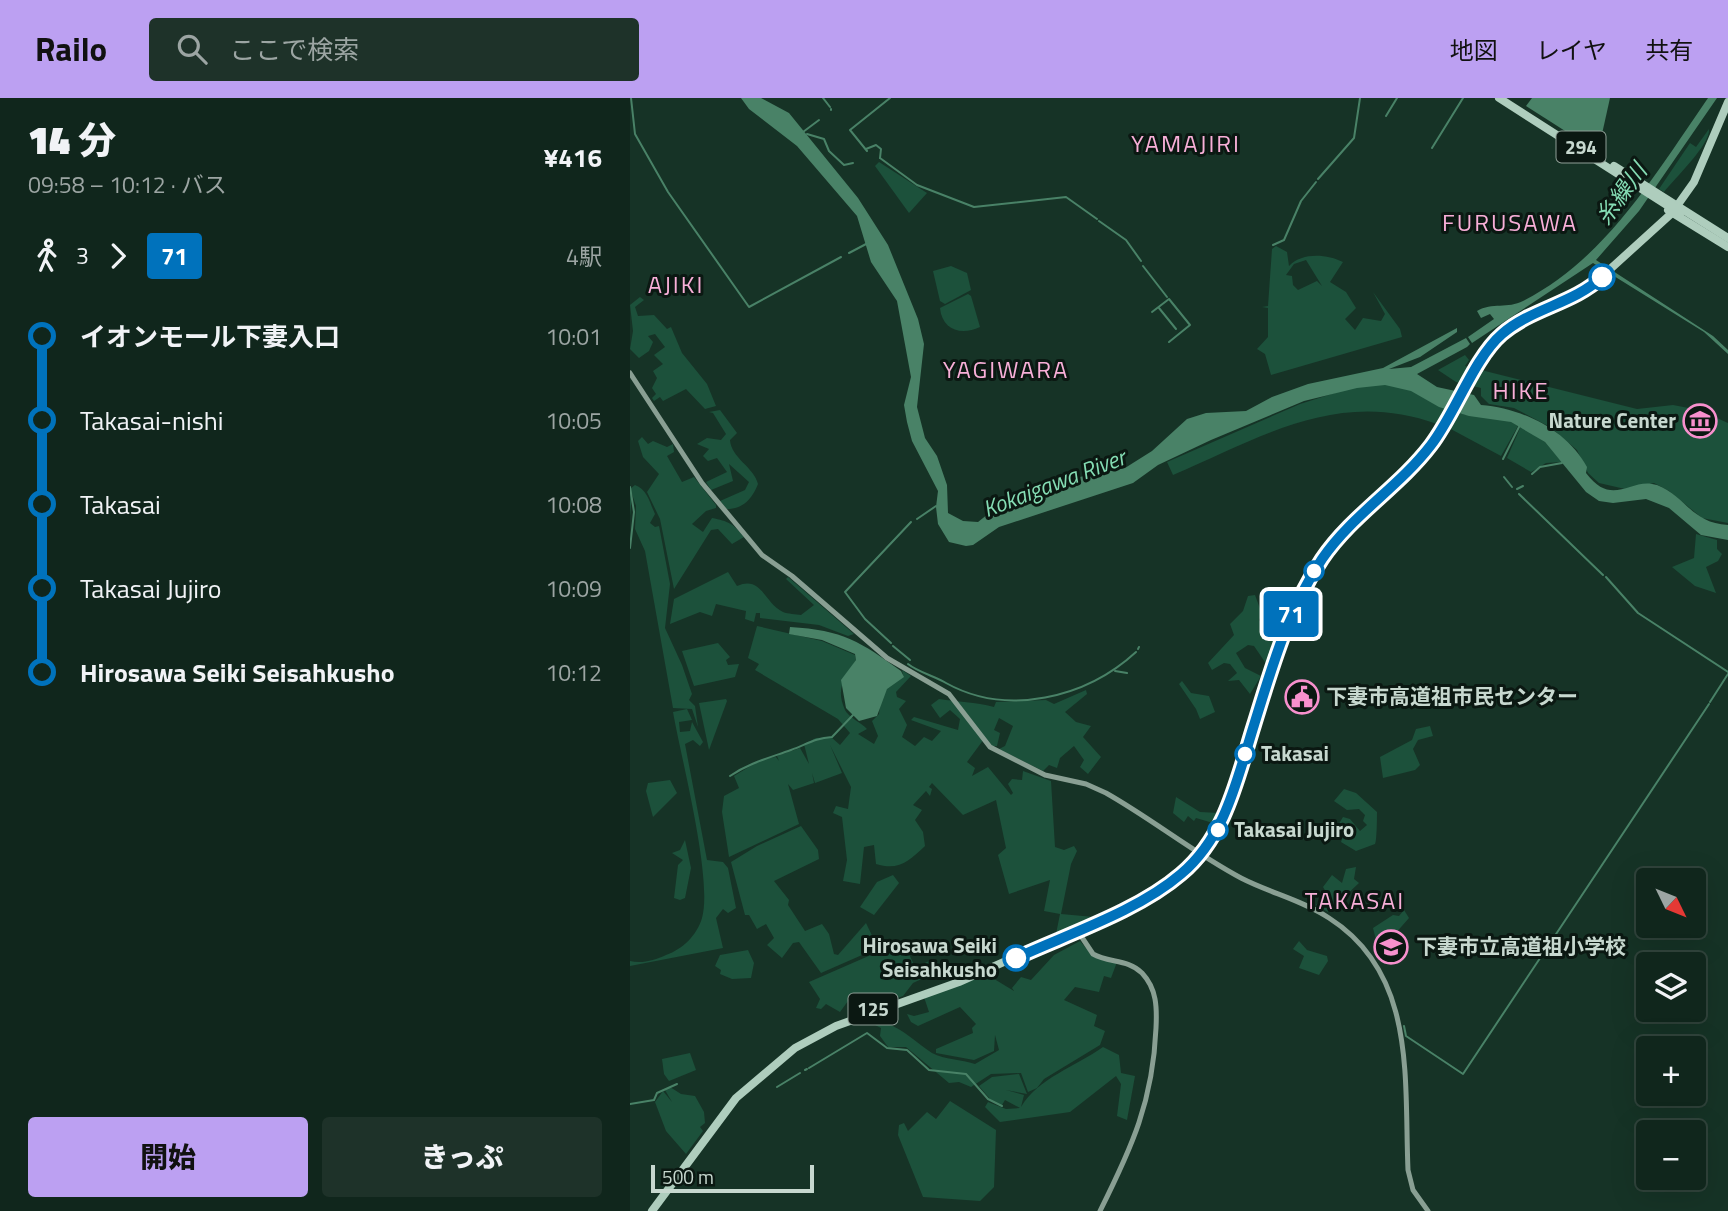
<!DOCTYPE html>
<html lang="ja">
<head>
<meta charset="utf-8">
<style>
	body { margin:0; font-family:"Titillium Web","Noto Sans JP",sans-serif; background:#1e3229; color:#f1f3f6; height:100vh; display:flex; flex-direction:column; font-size:26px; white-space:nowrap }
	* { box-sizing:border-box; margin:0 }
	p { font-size:23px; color:#9ca5a3 }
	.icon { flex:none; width:38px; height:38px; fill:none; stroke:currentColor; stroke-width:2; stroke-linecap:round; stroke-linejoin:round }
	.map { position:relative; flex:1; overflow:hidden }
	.side { display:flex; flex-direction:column; background:#10261c; width:630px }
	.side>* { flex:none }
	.badge { padding:0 14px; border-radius:5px; font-size:24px; line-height:46px }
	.needle { width:46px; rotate:133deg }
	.buttons { position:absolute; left:1006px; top:770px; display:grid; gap:14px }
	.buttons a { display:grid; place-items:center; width:70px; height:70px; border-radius:7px; background:#10261c; box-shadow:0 7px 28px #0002,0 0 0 2px #30433b; font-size:35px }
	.scale { position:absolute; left:21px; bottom:18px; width:163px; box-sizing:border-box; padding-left:7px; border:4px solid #c7d8cf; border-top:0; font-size:19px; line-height:24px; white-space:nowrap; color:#c7d8cf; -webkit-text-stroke:5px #0b1812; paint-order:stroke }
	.map>.badge { position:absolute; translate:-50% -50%; box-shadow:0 0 0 4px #fff }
	.legs { display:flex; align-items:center; gap:10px; height:77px; padding:0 28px; font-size:23px }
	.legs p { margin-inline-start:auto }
	.summary { display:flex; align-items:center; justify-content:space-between; height:119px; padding:0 28px }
	h1 { font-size:38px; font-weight:800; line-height:52px }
	.cta { display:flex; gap:14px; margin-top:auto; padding:14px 28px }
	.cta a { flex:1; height:80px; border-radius:7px; background:#bca0f2; color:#111; font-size:28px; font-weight:800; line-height:80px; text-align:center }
	.cta a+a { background:#1e3229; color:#f1f3f6 }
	ul { padding:0 28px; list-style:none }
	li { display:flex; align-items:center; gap:24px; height:84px; font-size:26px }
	li i { display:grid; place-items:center; width:10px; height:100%; margin:0 9px; background:currentColor }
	li i::after { content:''; width:18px; height:18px; margin:-9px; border:5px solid; border-radius:50%; background:#10261c }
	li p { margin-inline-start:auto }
	li:first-child i { background:linear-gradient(#0000 50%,currentColor 0) }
	li:last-child i { background:linear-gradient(currentColor 50%,#0000 0) }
	header { display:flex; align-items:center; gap:42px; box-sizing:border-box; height:98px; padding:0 35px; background:#bca0f2; color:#111 }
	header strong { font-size:33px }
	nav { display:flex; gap:38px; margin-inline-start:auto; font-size:24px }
	.search { width:490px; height:63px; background:#1e3229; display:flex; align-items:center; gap:18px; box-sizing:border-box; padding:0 24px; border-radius:7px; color:#9ca5a3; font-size:26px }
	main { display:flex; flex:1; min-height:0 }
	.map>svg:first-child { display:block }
	.green { fill:#1c513b; fill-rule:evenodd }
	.water { fill:#498267 }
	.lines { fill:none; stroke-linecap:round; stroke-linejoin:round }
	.stream { stroke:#498267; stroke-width:2 }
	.secondary { stroke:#899f93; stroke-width:5 }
	.trunk { stroke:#aecdbd; stroke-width:8 }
	.trunk-bridge { stroke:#aecdbd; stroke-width:8 }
	.line-1-casing { stroke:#fff; stroke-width:16 }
	.line-1 { stroke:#0072bc; stroke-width:10 }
	.stop-1-dot { fill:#fff; stroke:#0072bc; stroke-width:3.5 }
	.labels { text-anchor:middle; stroke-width:6; stroke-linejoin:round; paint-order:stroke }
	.shield { fill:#0b1812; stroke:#8f9e96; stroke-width:2 }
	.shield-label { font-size:19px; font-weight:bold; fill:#c7d8cf }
	.poi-label { font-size:21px; font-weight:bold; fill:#c7d8cf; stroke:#0b1812; text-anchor:start }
	.stop-label { font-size:21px; font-weight:bold; fill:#c7d8cf; stroke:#0b1812; text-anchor:start }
	.water-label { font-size:23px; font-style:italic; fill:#84dcb3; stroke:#0b1812 }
	.quarter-label { font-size:24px; letter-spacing:2px; fill:#f8afd8; stroke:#0b1812 }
</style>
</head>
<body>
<header>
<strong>Railo</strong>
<div class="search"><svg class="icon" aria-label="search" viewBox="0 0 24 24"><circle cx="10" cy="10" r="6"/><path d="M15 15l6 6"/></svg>ここで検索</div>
<nav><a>地図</a><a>レイヤ</a><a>共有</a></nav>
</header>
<main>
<section class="side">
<div class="summary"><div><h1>14 分</h1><p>09:58 – 10:12 · バス</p></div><b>¥416</b></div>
<div class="legs"><svg class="icon" aria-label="walk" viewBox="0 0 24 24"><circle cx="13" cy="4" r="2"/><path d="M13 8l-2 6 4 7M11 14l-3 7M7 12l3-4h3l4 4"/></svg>3<svg class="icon" aria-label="forward" viewBox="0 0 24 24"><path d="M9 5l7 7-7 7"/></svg><b class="badge" style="background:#0072bc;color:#fff">71</b><p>4駅</p></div>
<ul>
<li><i style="color:#0072bc"></i><b>イオンモール下妻入口</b><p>10:01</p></li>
<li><i style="color:#0072bc"></i><span>Takasai-nishi</span><p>10:05</p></li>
<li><i style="color:#0072bc"></i><span>Takasai</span><p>10:08</p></li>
<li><i style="color:#0072bc"></i><span>Takasai Jujiro</span><p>10:09</p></li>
<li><i style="color:#0072bc"></i><b>Hirosawa Seiki Seisahkusho</b><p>10:12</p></li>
</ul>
<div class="cta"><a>開始</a><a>きっぷ</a></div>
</section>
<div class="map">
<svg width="1098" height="1113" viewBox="0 0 1098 1113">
	<rect width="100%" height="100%" fill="#163326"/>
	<g class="green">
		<path d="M1079,31C1081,46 1044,81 1034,94L1029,91L1060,45L1066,49Z"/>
		<polygon points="249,64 297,95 279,115 245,68"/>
		<path d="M646,148L657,154L659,168C672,154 697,156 713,164L700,184L716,194L726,210L715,221L725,232L733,220L751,223L755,216L743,194L770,231L772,239L641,277L635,256L627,251L638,239V210L632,209L638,208L642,151ZM676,162L692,188L687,183L668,192L663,187L662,178L656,177L664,166Z"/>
		<polygon points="321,168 337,175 341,192 315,206 310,203 303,173"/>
		<path d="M338,196L341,198L350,229C331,238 312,232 310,210Z"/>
		<polygon points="10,199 14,202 5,209 8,218 24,217 37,231 41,229 52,255 77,286 86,308 75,311 56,291 33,303 30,299 24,303 22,300 26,296 22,290 27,280 23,273 33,266 24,257 35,249 25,236 18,238 23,244 19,253 9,260 0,251 3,233 0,207"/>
		<polygon points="835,257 839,262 835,268 1007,311 1043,307 1069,312 1098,325 1098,425 1072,420 1039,393 1024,385 995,391 969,385 958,375 947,352 920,329 884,310 859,306 851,298 851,290 826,284 808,272"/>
		<path d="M750,286L776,289L816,311L807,326C708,290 632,339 543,377L537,364L670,306L727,288Z"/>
		<path d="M90,312L107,335L100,342C101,360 124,369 128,386C122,401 113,411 97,411L90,403L115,392L119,384L99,366L103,383L81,392L76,384L97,374L87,360L78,363L73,358L79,351L67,346L77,340L91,342L96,336L83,315L79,314Z"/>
		<path d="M825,314C844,321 872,315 888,328L871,358L817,329Z"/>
		<polygon points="891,328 915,344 932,364 916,365 901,374 877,360"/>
		<path d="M12,339L18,346L23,343L37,349L43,346L44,354L37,358L52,384L64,379L86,407V410L76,413L62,426L73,434L82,420C98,423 104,426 114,439L102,446L88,431L81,432L44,491L30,421L17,394L29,376L13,359L8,343Z"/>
		<path d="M5,387C17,391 20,405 25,416L20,425L25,429L29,428L30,433L40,486L35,530L52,567L62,596L59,602L65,608L68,629L62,611L43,610L15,453L5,431L6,408L2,396L0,418V391Z"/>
		<polygon points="1066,436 1087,442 1087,451 1092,456 1088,463 1076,469 1086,495 1065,488 1042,469 1064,460"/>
		<path d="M98,474L107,488C132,477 134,505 153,514C158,516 166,516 171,517L184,507L156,481L158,479L224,536L218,538L189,527L130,520V515H126L124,524L115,521L116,513L86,506L82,518L70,514L40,526L44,501Z"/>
		<polygon points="625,497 632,516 629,522 644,540 637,567 624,548 618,547 606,555 615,570 631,578 620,596 609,582 598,583 607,575 600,566 594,565 582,572 578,565 604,537 600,526 613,513 618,498"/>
		<path d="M127,528L192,543L225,557L226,562C215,581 205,589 215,612C218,619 232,625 237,631L228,636L244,646L248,638L242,623L249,616C251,597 256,587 273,578L272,572L281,578L266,594L267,599L276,603L269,611L277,627L272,639L285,648L294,639L302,643L311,633L281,622L284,619L328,632L330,621L320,612L310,620L301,607L309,601C328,604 345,604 364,609L366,604L416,602L424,606L456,592L457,596L435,614L446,624L461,628L453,639L471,659L458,676L450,669L454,662L444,648L430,660L427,670L419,667L413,673L369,651L375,648L383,628L369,620L364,632L370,635L367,648H362L354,641L337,664L345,670L342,678L358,669L381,697L383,695L378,686L382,681L392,682L393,673L421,683L425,749L434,752L444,748L447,753L441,766L431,816L464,819L426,836L430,816L414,813L420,782L379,796L368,757L376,750L366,702L333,717L302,685L299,689L302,691L300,698L296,693L283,707L292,712L285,722L293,734L295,748C279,763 269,773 246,766L244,747L234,749L230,786L213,783L217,762L212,719L203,715L206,708L218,711L221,689L200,647L212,675L185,685L182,675L184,685L163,692L158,686L169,726L99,759L92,714L94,698L109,690L104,678L132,661L146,659L149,663L147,658L170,650L179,666L174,646L186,640L201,639L210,647L220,635L208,621L125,572L129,566L118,560Z"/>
		<polygon points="88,545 100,559 96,562 98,567 109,566 105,579 64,588 52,553"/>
		<polygon points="552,583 561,595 579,598 585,614 570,621 566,611 549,586"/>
		<polygon points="96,601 97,603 79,652 69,605"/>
		<path d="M57,611L62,622L49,624L50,634L60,633L62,624L73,644L70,648L63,642L55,646L77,762L93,764L98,770L106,810L98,815L93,811L86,820L93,850L0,868V863C12,866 25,862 36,857C53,851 67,837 72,820C83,781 51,660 43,614Z"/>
		<polygon points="800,628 803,638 788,642 783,651 790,667 785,672 753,680 750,659 782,642 786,631"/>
		<polygon points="40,682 47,695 23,719 16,693 18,685"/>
		<path d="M714,691L726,695L747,714C747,717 747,743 745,746L726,753L711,744L714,735L707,729L713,719L720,721L730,733L737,727L733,723L735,717L729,711L717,712L704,703Z"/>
		<polygon points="546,699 570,714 589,715 583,725 566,720 564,723 558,718 554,724 543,715"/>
		<polygon points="171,728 188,752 189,761 144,783 159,802 158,807 175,833 192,826 199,836 204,856 208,857 236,825 248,850 191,875 169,844 163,845 152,860 137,847 144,840 136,826 127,831 119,817 115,817 101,764 127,748"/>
		<polygon points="55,742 61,770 55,800 50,802 44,800 48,767 53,762 42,755 50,752"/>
		<polygon points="726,769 724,781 729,785 698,814 686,807 696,794 693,789 702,777 712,785 716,771"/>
		<polygon points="263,777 269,785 244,817 230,809 247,784"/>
		<polygon points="774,812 779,820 749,854 743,830 763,817 769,818"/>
		<polygon points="273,843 285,869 304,861 312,869 311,872 283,885 273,898 237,911 237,905 229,904 225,909 218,903 210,914 196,906 191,911 186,910 190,901 179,884"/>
		<path d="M450,843L462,857L487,864L481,880L474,878L469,894L445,889L434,902L467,917L464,928L475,933L470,947L414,981L407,990L398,994L391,975L361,976L341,989L329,984L319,985L276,949H258L250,938L251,930L237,923L249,917L253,919L255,925C274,931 285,944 302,955C315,962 331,961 345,966L369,952L365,937L364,953L344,962L306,955V951L343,935L342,930L346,926L330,909L288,928L281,924L277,916L284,918L299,914L294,899L356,876L384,893L382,890L391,879L401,882L424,857Z"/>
		<polygon points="669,843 677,852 697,858 698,863 689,877 669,870 674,858 663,851"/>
		<polygon points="118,852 124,865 121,880 102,881 90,876 91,872 85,868 90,857"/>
		<path d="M473,949L489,957L491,975L505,978L497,1022L487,1018L491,986L486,978L440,1014L370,1024L355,1009L358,1004L376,1011L390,1010L375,1002L372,1007L360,1001L349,988L362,979L389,976L397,996L376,992L394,997L391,1009C407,981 446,968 473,949Z"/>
		<polygon points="60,955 66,972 39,983 34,976 32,961"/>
		<polygon points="40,989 51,996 65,998 74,1014 75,1025 70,1029 73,1033 56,1056 36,1033 25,1004 33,993 42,1004 35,992"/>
		<polygon points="320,1003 366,1032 364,1089 350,1103 293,1099 268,1037 269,1027 274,1025 278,1033 297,1014 306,1021"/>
	</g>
	<g class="water">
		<path d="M111,0H131L159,15L228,100L258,147L288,221L294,246L287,309L295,340L307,358L317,387L318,415L333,423L348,424L373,404L409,387L495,370L522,353L557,321L576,315L616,313L642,299L678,286L753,270L827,230V234L790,259L759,271L781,269L836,240L840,246L837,249L787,276L807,289L844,297L851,307C892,310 937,332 957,369L956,375C983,411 1001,378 1027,387C1056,398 1061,425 1098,427V442L1071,437L1039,410L1016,401L983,405L969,403L956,394L915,344L881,324L839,318L809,309L781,293L755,287L727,290L674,303L581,342L528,367L503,385L369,429L343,447L336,448L319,444L308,426L306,409L308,393L282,343L277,324L274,307L281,279L267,203L241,164L227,118L167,48L119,11Z"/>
		<polygon points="902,0 980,0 968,54 896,8"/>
		<path d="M1078,0H1087L1009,113L966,162L1083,238L1098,252V256L1074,234L963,165L842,245L838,239L864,221L860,216L851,220L847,213C862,204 878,211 893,203C976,161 1026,75 1078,0Z"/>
		<path d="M160,529C213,532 231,544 271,573L274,579L257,591L247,618L229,623L216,610L211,582L226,562L225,556L192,542L159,536Z"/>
	</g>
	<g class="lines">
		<g class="stream">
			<polyline points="1,0 5,36 38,94 119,209 211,159"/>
			<polyline points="193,0 200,9"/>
			<polyline points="201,11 201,12"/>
			<polyline points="756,18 767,0"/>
			<polyline points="173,34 189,22"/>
			<polyline points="177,36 194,41 199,53 214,67 223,65"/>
			<polyline points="802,50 833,0"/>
			<polyline points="236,51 246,47 251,51 250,60"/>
			<polyline points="237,53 220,32 260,0"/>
			<polyline points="250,60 287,87 344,109 436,99 467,121"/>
			<polyline points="688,81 724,40 730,0"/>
			<polyline points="469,123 496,142 511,163"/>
			<polyline points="643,147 654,142 671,103 686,84"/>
			<polyline points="219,155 238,145"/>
			<polyline points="513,168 537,199"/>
			<polyline points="529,210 546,231"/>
			<polyline points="522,214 539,201 560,227 539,244"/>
			<polyline points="873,361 890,327"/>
			<polyline points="902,376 910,369 932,365"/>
			<polyline points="874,379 882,389"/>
			<polyline points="0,389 4,414 0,450"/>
			<polyline points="887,391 893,388"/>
			<polyline points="889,396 973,477"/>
			<polyline points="287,421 306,408"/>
			<polyline points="976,479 1008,515 1098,574"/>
			<polyline points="261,545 235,521 215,494 281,424"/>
			<polyline points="263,548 280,562"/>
			<polyline points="508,551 509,549"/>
			<path d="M278,566C288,574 304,578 316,585C377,619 456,600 506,554"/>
			<polyline points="485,573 497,575"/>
			<polyline points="1080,604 1098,576"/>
			<path d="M100,678C119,665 139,660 161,652C176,647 184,640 202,639L223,617"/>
			<polyline points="774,928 776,938 833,976 1079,606"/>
			<polyline points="179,970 237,935 257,950 277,952 299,972 336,976 358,1001 372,1008"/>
			<polyline points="175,972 177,971"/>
			<polyline points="147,989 170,975"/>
			<polyline points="0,1006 24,1002 27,995 47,986"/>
		</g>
		<g class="secondary">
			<path d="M0,275L72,385L132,457L162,478L257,560L319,596L360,649L415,677L456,686L476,695C522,721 564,755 611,780C640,795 672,802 699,820C787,876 774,981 778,1072L783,1092L798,1113"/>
			<path d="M447,832L463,856C479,865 498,861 512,875C527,891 527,910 526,930C523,1003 502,1049 470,1113"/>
		</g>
		<g class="trunk">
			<polyline points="869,0 1038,108"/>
			<polyline points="984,68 1098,140"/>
			<polyline points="1038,112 1098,149"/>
			<polyline points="863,243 885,226 956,193 1042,115 1064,84 1098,4"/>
			<polyline points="22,1113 106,1000 165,950 206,928 329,884 481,816 529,793 563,765 580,745 597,712 654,533 677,485 716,431 800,348 866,241"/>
		</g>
		<polyline class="trunk-bridge" points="1040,106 1052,113"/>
	</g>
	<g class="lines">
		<defs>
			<path id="line-1" d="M386,860C438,836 508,813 551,776C596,738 607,681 624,627C642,569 658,512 692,461C722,417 769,389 801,347C825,316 844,260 872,236C902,210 943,206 972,179"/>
		</defs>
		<use href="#line-1" class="line-1-casing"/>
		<use href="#line-1" class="line-1"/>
	</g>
	<defs>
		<symbol id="museum-ring" viewBox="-11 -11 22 22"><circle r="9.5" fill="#0b1812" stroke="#f790cd" stroke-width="1.5"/><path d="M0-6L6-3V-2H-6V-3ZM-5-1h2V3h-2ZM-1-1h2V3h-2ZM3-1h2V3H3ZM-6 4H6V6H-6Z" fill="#f790cd"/></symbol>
		<symbol id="civic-ring" viewBox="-11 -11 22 22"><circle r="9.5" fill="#0b1812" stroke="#f790cd" stroke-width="1.5"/><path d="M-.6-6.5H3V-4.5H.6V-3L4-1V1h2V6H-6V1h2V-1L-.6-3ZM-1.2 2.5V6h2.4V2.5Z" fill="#f790cd"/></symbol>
		<symbol id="school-ring" viewBox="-11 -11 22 22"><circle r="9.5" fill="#0b1812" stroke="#f790cd" stroke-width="1.5"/><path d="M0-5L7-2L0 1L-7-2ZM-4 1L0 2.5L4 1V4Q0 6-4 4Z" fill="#f790cd"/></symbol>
	</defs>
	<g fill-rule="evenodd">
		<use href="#museum-ring" x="1051" y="304" width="38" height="38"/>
		<use href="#civic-ring" x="653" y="580" width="38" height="38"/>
		<use href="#school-ring" x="742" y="830" width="38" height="38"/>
	</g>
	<g class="stop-1-dot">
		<circle cx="972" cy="179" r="12"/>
		<circle cx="684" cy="473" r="9"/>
		<circle cx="615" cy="656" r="9"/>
		<circle cx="588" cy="732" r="9"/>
		<circle cx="386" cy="860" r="12"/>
	</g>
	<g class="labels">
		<g class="shield">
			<rect x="926.5" y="33.5" width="49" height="31" rx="5"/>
			<rect x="218.5" y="895.5" width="49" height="31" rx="5"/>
		</g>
		<g class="shield-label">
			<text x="951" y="56">294</text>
			<text x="243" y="918">125</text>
		</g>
		<g class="poi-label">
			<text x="1046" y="330" text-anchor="end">Nature Center</text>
			<text x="696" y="606">下妻市高道祖市民センター</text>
			<text x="786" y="856">下妻市立高道祖小学校</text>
		</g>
		<g class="stop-label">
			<text x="631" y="663">Takasai</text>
			<text x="604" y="739">Takasai Jujiro</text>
			<text x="367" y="855" text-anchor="end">Hirosawa Seiki<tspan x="367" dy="24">Seisahkusho</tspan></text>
		</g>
		<g class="water-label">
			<text transform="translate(991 96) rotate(-54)" y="8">糸繰川</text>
			<text transform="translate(424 385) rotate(-21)" y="8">Kokaigawa River</text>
		</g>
		<g class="quarter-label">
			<text x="556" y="54">YAMAJIRI</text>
			<text x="880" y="133">FURUSAWA</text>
			<text x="46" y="195">AJIKI</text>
			<text x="376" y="280">YAGIWARA</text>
			<text x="891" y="301">HIKE</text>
			<text x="725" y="811">TAKASAI</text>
		</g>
	</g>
</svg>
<div class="buttons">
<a><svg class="needle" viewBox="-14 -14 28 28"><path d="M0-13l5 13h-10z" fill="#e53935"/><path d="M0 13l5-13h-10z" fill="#9ca5a3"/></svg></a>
<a><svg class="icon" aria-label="layers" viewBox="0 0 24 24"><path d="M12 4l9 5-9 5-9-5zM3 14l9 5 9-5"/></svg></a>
<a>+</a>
<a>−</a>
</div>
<div class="scale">500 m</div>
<b class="badge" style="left:661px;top:516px;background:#0072bc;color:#fff">71</b>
</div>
</main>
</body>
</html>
